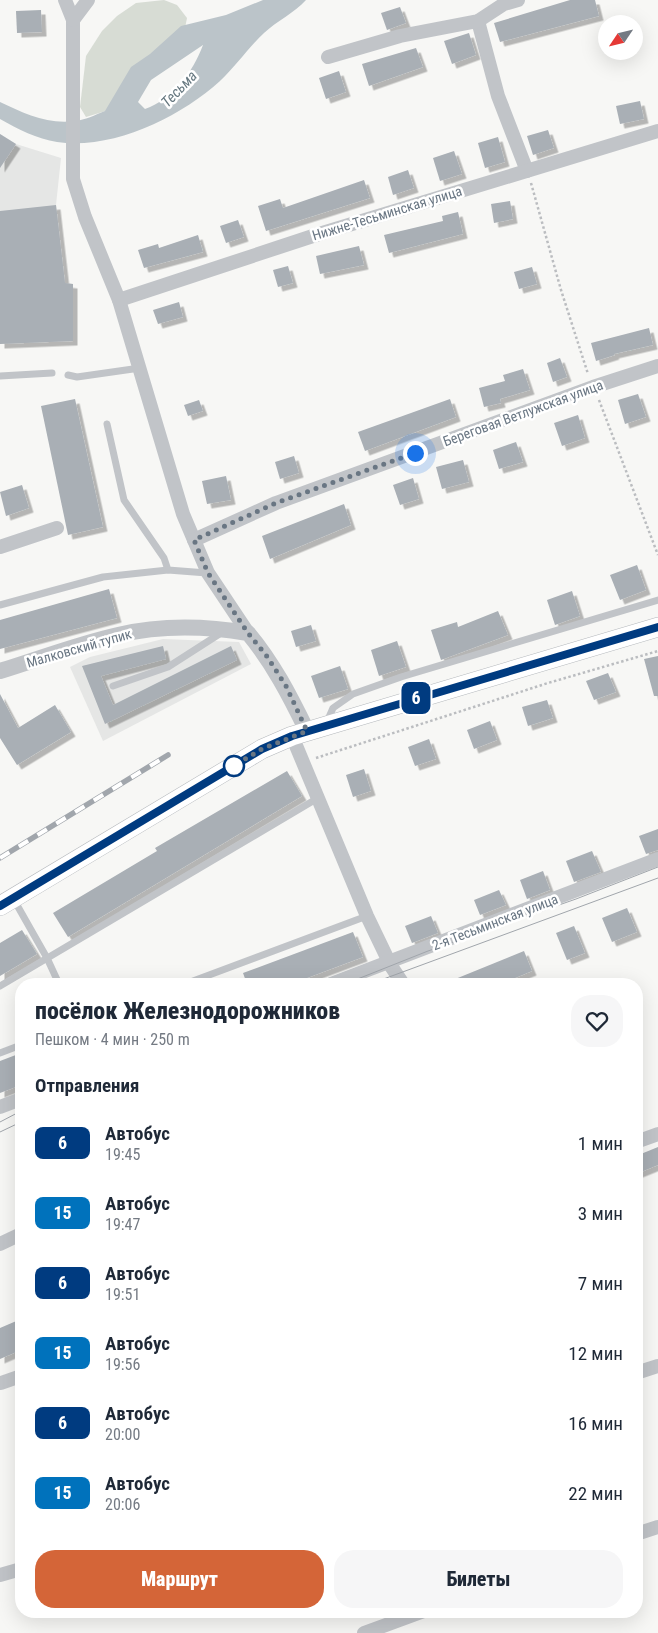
<!DOCTYPE html>
<html lang="ru">
<head>
<meta charset="utf-8">
<style>
	body { margin:0; font-family:"Roboto Condensed",sans-serif; background:#f6f6f7; color:#1f2937; height:100vh; display:flex; flex-direction:column; font-size:19px; white-space:nowrap }
	* { box-sizing:border-box; margin:0 }
	p { font-size:16px; color:#747a83 }
	.icon { flex:none; width:28px; height:28px; fill:none; stroke:currentColor; stroke-width:2; stroke-linecap:round; stroke-linejoin:round }
	.map { position:relative; flex:1; overflow:hidden }
	.side { position:absolute; left:15px; top:978px; width:628px; height:640px; display:flex; flex-direction:column; background:#fff; border-radius:20px; box-shadow:0 5px 20px #0002 }
	.side>* { flex:none }
	.badge { padding:0 10px; border-radius:8px; font-size:18px; line-height:32px }
	.needle { width:32px; rotate:235deg }
	.fabs { position:absolute; left:598px; top:15px; display:grid; gap:10px }
	.fabs a { display:grid; place-items:center; width:45px; height:45px; border-radius:50%; background:#fff; box-shadow:0 5px 20px #0002; font-size:25px }
	.you { position:absolute; width:25px; height:25px; margin:-12px; border:4px solid #fff; border-radius:50%; background:#1a73e8; box-shadow:0 0 0 8px #1a73e833 }
	.map>.badge { position:absolute; translate:-50% -50%; box-shadow:0 0 0 2px #fff }
	h2 { padding:0 20px; font-size:19px; line-height:45px }
	.round { display:grid; place-items:center; flex:none; width:52px; height:52px; border-radius:20px; background:#f6f6f7 }
	.overview { display:flex; align-items:center; justify-content:space-between; height:85px; padding:0 20px }
	h1 { font-size:24px; font-weight:800; line-height:38px }
	.cta { display:flex; gap:10px; margin-top:auto; padding:10px 20px }
	.cta a { flex:1; height:58px; border-radius:20px; background:#d46538; color:#fff; font-size:20px; font-weight:800; line-height:58px; text-align:center }
	.cta a+a { background:#f6f6f7; color:#1f2937 }
	ul { padding:0; list-style:none }
	li { display:flex; align-items:center; gap:15px; height:70px; padding:0 20px }
	li div { flex:1 }
	li b { display:block; font-size:19px }
	li em { font-style:normal }
	li .badge { min-width:55px; font-weight:700; text-align:center }
	.map>svg:first-child { display:block }
	.built { fill:#e5e6e5 }
	.green { fill:#d7dcd4 }
	.water { fill:#bbc4c9; fill-rule:evenodd }
	.building { fill:#a9afb5; filter:url(#shadow) }
	.lines { fill:none; stroke-linecap:round; stroke-linejoin:round }
	.secondary-casing { stroke:#b4b8bc; stroke-width:20 }
	.path { stroke:#bbbdc0; stroke-width:2.5; stroke-dasharray:2.5 2.5; stroke-linecap:butt }
	.service { stroke:#c1c4c8; stroke-width:7 }
	.minor { stroke:#c1c4c8; stroke-width:14 }
	.tertiary { stroke:#c1c4c8; stroke-width:16 }
	.secondary { stroke:#fff; stroke-width:19 }
	.tram { stroke:#a1a6ac; stroke-width:1 }
	.rail-casing { stroke:#a1a6ac; stroke-width:5.5 }
	.rail { stroke:#fff; stroke-width:4; stroke-dasharray:11; stroke-linecap:butt }
	.line-casing { stroke:#fff; stroke-width:11 }
	.line { stroke:#003b80; stroke-width:8 }
	.walk { stroke:#697683; stroke-width:5; stroke-dasharray:0 9 }
	.stop-dot { fill:#fff; stroke:#003b80; stroke-width:2.5 }
	.labels { text-anchor:middle; stroke-width:5; stroke-linejoin:round; paint-order:stroke }
	.street-label { font-size:14px; fill:#697683; stroke:#fff }
	.water-label { font-size:15px; font-style:italic; fill:#65777f; stroke:#fff }
</style>
</head>
<body>
<div class="map">
<svg width="658" height="1633" viewBox="0 0 658 1633">
	<defs>
		<filter id="shadow"><feDropShadow dx="4.5" dy="4.5" stdDeviation="0" flood-color="#0004"/></filter>
	</defs>
	<rect width="100%" height="100%" fill="#f7f7f5"/>
	<g class="built">
		<polygon points="0,134 16,144 61,158 56,205 65,283 73,284 73,341 0,344"/>
		<polygon points="163,639 239,642 251,664 103,741 70,667 90,657"/>
	</g>
	<polygon class="green" points="164,0 177,5 187,18 185,28 109,110 86,117 80,107 86,56 102,31 117,16 136,3"/>
	<path class="water" d="M263,0H306C294,13 277,21 264,33C248,48 236,66 220,81C179,118 113,150 57,142C37,139 18,129 0,119V102C23,113 48,125 75,121C85,120 95,115 105,111L131,67L150,54L181,26L226,15ZM203,45C193,72 173,99 145,109L138,102L151,80Z"/>
	<g class="building">
		<polygon points="570,0 595,0 599,16 500,42 494,23"/>
		<polygon points="400,7 406,23 387,30 381,13"/>
		<polygon points="41,10 42,32 17,33 16,11"/>
		<polygon points="469,33 476,55 452,64 444,41"/>
		<polygon points="416,48 423,67 369,86 362,64"/>
		<polygon points="339,71 346,92 326,99 319,78"/>
		<polygon points="640,101 644,119 620,124 616,106"/>
		<polygon points="548,130 554,148 533,155 527,136"/>
		<polygon points="0,134 16,144 0,168"/>
		<polygon points="498,137 505,162 485,168 478,143"/>
		<polygon points="454,151 462,174 440,181 433,158"/>
		<polygon points="408,170 414,188 393,195 388,177"/>
		<polygon points="364,180 370,198 266,231 258,206 280,199 283,208"/>
		<polygon points="510,201 513,219 494,223 491,204"/>
		<polygon points="56,205 65,283 73,284 73,341 0,344 0,211"/>
		<polygon points="458,212 463,234 389,253 384,235 443,221 442,216"/>
		<polygon points="238,220 244,237 226,243 220,226"/>
		<polygon points="198,235 203,252 144,268 138,250 158,244 159,248"/>
		<polygon points="359,246 364,265 320,274 316,256"/>
		<polygon points="288,266 293,283 278,287 273,270"/>
		<polygon points="532,267 537,284 519,289 514,272"/>
		<polygon points="179,302 183,317 158,324 153,310"/>
		<polygon points="649,328 653,345 614,354 615,355 596,361 591,343"/>
		<polygon points="560,358 567,377 553,382 547,363"/>
		<polygon points="523,369 530,390 500,399 501,403 484,407 479,388 505,381 503,375"/>
		<polygon points="638,394 646,417 625,424 618,400"/>
		<polygon points="75,399 103,527 68,535 41,406"/>
		<polygon points="450,399 456,417 365,451 358,432"/>
		<polygon points="199,400 203,411 188,416 184,405"/>
		<polygon points="578,415 585,438 562,446 554,423"/>
		<polygon points="516,442 523,462 499,469 493,450"/>
		<polygon points="294,456 299,473 280,479 275,462"/>
		<polygon points="463,460 469,482 442,489 436,467"/>
		<polygon points="226,476 231,500 207,504 202,481"/>
		<polygon points="413,478 419,499 400,505 393,485"/>
		<polygon points="22,485 29,508 6,516 0,492"/>
		<polygon points="344,504 351,525 270,559 262,536"/>
		<polygon points="637,565 646,590 620,600 610,575"/>
		<polygon points="109,589 117,618 0,649 0,620"/>
		<polygon points="572,591 580,616 555,625 547,600"/>
		<polygon points="498,611 508,635 441,660 431,630 457,622 458,627"/>
		<polygon points="311,625 316,641 296,647 291,631"/>
		<polygon points="397,641 406,667 379,676 371,650"/>
		<polygon points="163,646 166,659 101,676 113,705 231,646 237,660 105,724 82,666"/>
		<polygon points="658,656 658,696 654,696 644,659"/>
		<polygon points="340,666 348,689 319,698 311,676"/>
		<polygon points="608,673 616,692 594,700 586,681"/>
		<polygon points="0,694 18,728 55,705 71,732 17,765 0,738"/>
		<polygon points="547,700 553,718 528,726 522,707"/>
		<polygon points="490,721 497,740 474,749 467,730"/>
		<polygon points="429,739 436,759 415,766 408,747"/>
		<polygon points="364,769 371,791 353,797 346,775"/>
		<polygon points="287,771 302,796 68,937 53,913 157,851 155,848"/>
		<polygon points="658,829 658,850 646,854 639,836"/>
		<polygon points="592,851 601,872 574,882 566,861"/>
		<polygon points="543,871 550,890 527,899 520,880"/>
		<polygon points="499,890 506,905 480,915 474,900"/>
		<polygon points="627,908 637,932 612,942 602,918"/>
		<polygon points="431,916 438,933 412,943 405,926"/>
		<polygon points="574,926 585,953 567,960 556,933"/>
		<polygon points="22,930 37,954 0,976 0,943"/>
		<polygon points="353,932 363,957 291,984 247,984 243,973"/>
		<polygon points="524,951 532,971 515,978 500,984 443,984"/>
		<polygon points="21,1053 21,1085 0,1093 0,1061"/>
		<polygon points="658,1147 658,1165 636,1174 636,1156"/>
		<polygon points="21,1319 21,1350 0,1359 0,1328"/>
	</g>
	<g class="lines">
		<defs>
			<polyline id="secondary" points="0,906 262,749 292,736 658,627"/>
		</defs>
		<use href="#secondary" class="secondary-casing"/>
		<g class="path">
			<polyline points="531,183 561,290 588,374"/>
			<polyline points="599,400 658,555"/>
			<polyline points="316,758 548,683 658,651"/>
		</g>
		<g class="service">
			<polyline points="68,375 77,377 140,368"/>
			<polyline points="0,376 52,373"/>
			<polyline points="107,424 124,500 164,558 168,570 207,573"/>
			<polyline points="0,605 103,577 168,570"/>
			<polyline points="113,686 168,667 221,633"/>
			<polyline points="327,722 333,708 353,694 401,677 658,600"/>
			<polyline points="13,898 47,958 59,984"/>
			<polyline points="185,984 367,916"/>
			<polyline points="0,986 318,798"/>
			<polyline points="0,1053 21,1045"/>
		</g>
		<g class="minor">
			<polyline points="65,0 73,20 73,179 85,217 119,300 183,514 208,573 248,633"/>
			<polyline points="73,20 88,0"/>
			<polyline points="478,21 498,96 527,171"/>
			<polyline points="328,57 400,36 478,21 504,4 518,0"/>
			<polyline points="119,300 319,234 658,131"/>
			<polyline points="194,540 276,503 593,387 658,366"/>
			<polyline points="0,547 57,528"/>
			<polyline points="292,736 367,916 391,966 403,984"/>
			<polyline points="331,984 658,859"/>
			<polyline points="0,1107 21,1099"/>
			<polyline points="636,1142 658,1134"/>
			<polyline points="0,1244 21,1234"/>
			<polyline points="636,1373 658,1366"/>
			<polyline points="1,1383 21,1376"/>
			<polyline points="636,1534 658,1527"/>
			<polyline points="0,1575 21,1569"/>
			<polyline points="364,1633 424,1611"/>
		</g>
		<path class="tertiary" d="M0,671C39,659 78,644 118,635C160,625 206,626 248,633C273,663 290,696 307,731"/>
		<use href="#secondary" class="secondary"/>
		<g class="tram">
			<polyline points="345,984 428,951 576,899 658,867"/>
			<polyline points="370,984 658,878"/>
			<polyline points="0,1122 21,1111"/>
			<polyline points="0,1132 21,1122"/>
		</g>
		<defs>
			<polyline id="rail" points="0,858 168,755"/>
		</defs>
		<use href="#rail" class="rail-casing"/>
		<use href="#rail" class="rail"/>
	</g>
	<g class="lines">
		<defs>
			<polyline id="line" points="0,906 262,749 292,736 658,627"/>
		</defs>
		<use href="#line" class="line-casing"/>
		<use href="#line" class="line"/>
		<polyline class="walk" points="234,766 228,769 262,749 307,731 286,686 266,655 248,633 208,573 194,540 276,503 415,453"/>
	</g>
	<circle class="stop-dot" cx="234" cy="766" r="10"/>
	<g class="labels">
		<g class="street-label">
			<text transform="translate(387 213) rotate(-17)" y="5">Нижне-Тесьминская улица</text>
			<text transform="translate(523 413) rotate(-20)" y="5">Береговая Ветлужская улица</text>
			<text transform="translate(79 648) rotate(-16)" y="5">Малковский тупик</text>
			<text transform="translate(495 922) rotate(-21)" y="5">2-я Тесьминская улица</text>
		</g>
		<g class="water-label">
			<text transform="translate(179 89) rotate(-46)" y="5">Тесьма</text>
		</g>
	</g>
</svg>
<div class="fabs">
<a><svg class="needle" viewBox="-14 -14 28 28"><path d="M0-13l5 13h-10z" fill="#e53935"/><path d="M0 13l5-13h-10z" fill="#747a83"/></svg></a>
</div>
<div class="you" style="left:415px;top:453px"></div>
<b class="badge" style="left:416px;top:698px;background:#003b80;color:#fff">6</b>
<section class="side">
<div class="overview"><div><h1>посёлок Железнодорожников</h1><p>Пешком · 4 мин · 250 m</p></div><a class="round"><svg class="icon" aria-label="heart" viewBox="0 0 24 24"><path d="M12 20l-8-8c-3-5 5-10 8-4 3-6 11-1 8 4z"/></svg></a></div>
<h2>Отправления</h2>
<ul>
<li><span class="badge" style="background:#003b80;color:#fff">6</span><div><b>Автобус</b><p>19:45</p></div><em>1 мин</em></li>
<li><span class="badge" style="background:#0072bc;color:#fff">15</span><div><b>Автобус</b><p>19:47</p></div><em>3 мин</em></li>
<li><span class="badge" style="background:#003b80;color:#fff">6</span><div><b>Автобус</b><p>19:51</p></div><em>7 мин</em></li>
<li><span class="badge" style="background:#0072bc;color:#fff">15</span><div><b>Автобус</b><p>19:56</p></div><em>12 мин</em></li>
<li><span class="badge" style="background:#003b80;color:#fff">6</span><div><b>Автобус</b><p>20:00</p></div><em>16 мин</em></li>
<li><span class="badge" style="background:#0072bc;color:#fff">15</span><div><b>Автобус</b><p>20:06</p></div><em>22 мин</em></li>
</ul>
<div class="cta"><a>Маршрут</a><a>Билеты</a></div>
</section>
</div>
</body>
</html>
